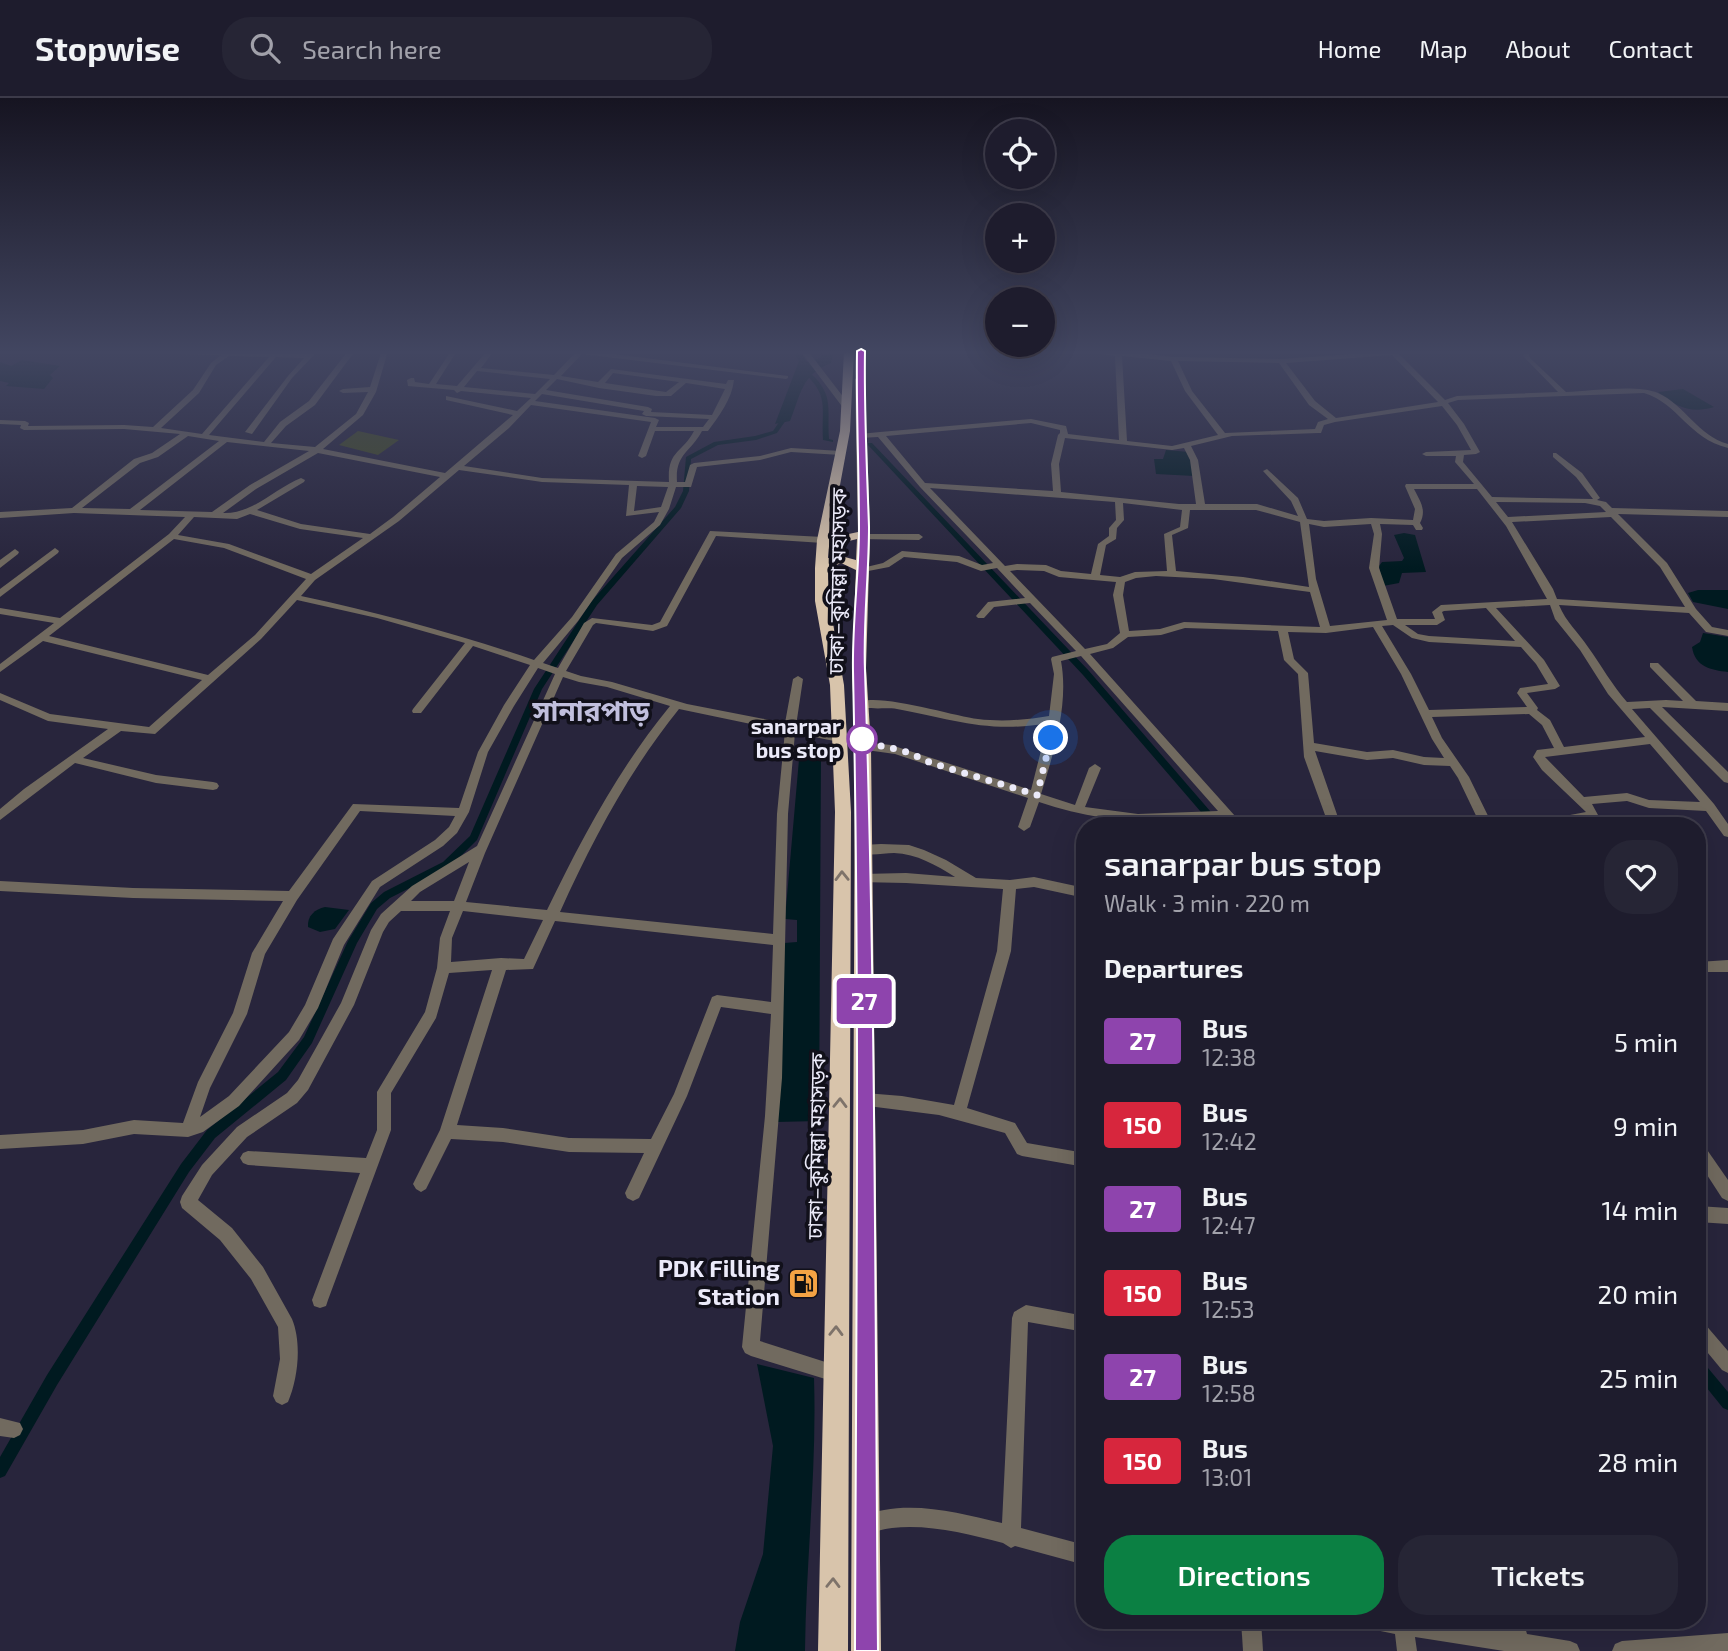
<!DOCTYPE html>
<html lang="en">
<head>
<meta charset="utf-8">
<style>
	body { margin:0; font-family:"Exo 2","Noto Sans Bengali",sans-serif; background:#262535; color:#f1f3f6; height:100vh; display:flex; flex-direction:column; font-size:26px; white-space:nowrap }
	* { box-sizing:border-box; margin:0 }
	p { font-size:23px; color:#a1a1aa }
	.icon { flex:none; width:38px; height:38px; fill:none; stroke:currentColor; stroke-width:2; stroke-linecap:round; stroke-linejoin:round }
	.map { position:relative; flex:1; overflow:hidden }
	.side { position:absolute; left:1076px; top:719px; width:630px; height:812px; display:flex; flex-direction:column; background:#1e1c2d; border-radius:28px; box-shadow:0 7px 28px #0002,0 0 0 2px #3c3a49 }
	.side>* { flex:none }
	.badge { padding:0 14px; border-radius:5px; font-size:24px; line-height:46px }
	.buttons { position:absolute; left:985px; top:21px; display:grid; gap:14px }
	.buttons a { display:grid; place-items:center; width:70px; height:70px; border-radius:50%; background:#1e1c2d; box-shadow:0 7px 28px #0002,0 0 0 2px #3c3a49; font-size:35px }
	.you { position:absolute; width:35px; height:35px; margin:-18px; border:5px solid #fff; border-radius:50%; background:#1a73e8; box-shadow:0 0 0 10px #1a73e833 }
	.map>.badge { position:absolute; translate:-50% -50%; box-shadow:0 0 0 4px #fff }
	h2 { padding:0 28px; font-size:26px; line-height:63px }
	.round { display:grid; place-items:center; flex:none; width:74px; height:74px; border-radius:28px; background:#262535 }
	.overview { display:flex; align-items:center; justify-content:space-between; height:119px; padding:0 28px }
	h1 { font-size:33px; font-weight:600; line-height:52px }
	.cta { display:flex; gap:14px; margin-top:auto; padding:14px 28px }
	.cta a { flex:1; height:80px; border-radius:28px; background:#0b8043; color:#fff; font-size:28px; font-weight:600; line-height:80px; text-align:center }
	.cta a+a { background:#262535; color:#f1f3f6 }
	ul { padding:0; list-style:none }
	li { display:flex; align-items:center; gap:21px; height:84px; padding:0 28px }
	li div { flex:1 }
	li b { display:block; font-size:26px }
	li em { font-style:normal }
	li .badge { min-width:77px; font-weight:700; text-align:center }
	header { display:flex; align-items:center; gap:42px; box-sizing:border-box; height:98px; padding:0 35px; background:#1e1c2d; border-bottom:2px solid #3c3a49 }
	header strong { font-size:33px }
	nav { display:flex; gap:38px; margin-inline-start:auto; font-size:24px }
	.search { width:490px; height:63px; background:#262535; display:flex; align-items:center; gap:18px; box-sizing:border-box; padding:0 24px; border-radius:28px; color:#a1a1aa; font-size:26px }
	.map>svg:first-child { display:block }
	.green { fill:#434b20 }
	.water { fill:#001a20 }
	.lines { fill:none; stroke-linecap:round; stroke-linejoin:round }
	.canal { fill:#001a20; fill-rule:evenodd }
	.minor { fill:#716a5f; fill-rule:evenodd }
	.highway { fill:#d8c4ab; fill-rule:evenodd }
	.oneway { stroke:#7e736a }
	.line { fill:#8e44ad; stroke:#fff; stroke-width:2 }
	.walk { stroke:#ebeaf9; stroke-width:7; stroke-dasharray:0 12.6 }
	.stop-dot { fill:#fff; stroke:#8e44ad; stroke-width:3.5 }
	.labels { text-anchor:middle; stroke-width:7; stroke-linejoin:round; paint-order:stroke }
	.street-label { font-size:21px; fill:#ebeaf9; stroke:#11101a }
	.stop-label { font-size:21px; font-weight:bold; fill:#ebeaf9; stroke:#11101a; text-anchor:end }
	.near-poi-label { font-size:24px; font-weight:bold; fill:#ebeaf9; stroke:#11101a; text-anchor:end }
	.district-label { font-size:28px; font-weight:bold; fill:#c1bfdd; stroke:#11101a }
</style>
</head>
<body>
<header>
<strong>Stopwise</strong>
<div class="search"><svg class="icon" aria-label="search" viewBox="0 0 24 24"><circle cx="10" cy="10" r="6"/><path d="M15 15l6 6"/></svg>Search here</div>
<nav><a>Home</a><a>Map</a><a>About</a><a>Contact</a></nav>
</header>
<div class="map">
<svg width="1728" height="1553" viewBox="0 0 1728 1553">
	<rect width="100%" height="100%" fill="#28253c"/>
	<polygon class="green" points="358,333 399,342 378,357 339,347"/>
	<g class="water">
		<path d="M792,253H800L807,264L821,260L820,253H834L831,265C801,277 801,296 790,323L775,326L799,263Z"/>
		<polygon points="22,262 60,268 50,277 53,280 44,291 6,288 9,285 0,283 0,264 11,268"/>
		<path d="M1683,291L1714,309C1691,316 1676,309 1658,294Z"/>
		<polygon points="1166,352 1189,354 1194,378 1156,376 1154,361 1163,361"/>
		<polygon points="1404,435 1415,437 1426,474 1402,475 1399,485 1383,488 1379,468 1382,464 1402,463 1404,460 1394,437"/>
		<polygon points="1698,492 1728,492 1728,511 1693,504 1688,495"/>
		<path d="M1703,535L1728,539V574C1711,572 1695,569 1692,549L1700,544Z"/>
		<polygon points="800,650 821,657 819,1023 776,1024 784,845 797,844 797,822 785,821"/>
		<path d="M325,809L349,812L335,831L320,834L308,829C307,818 315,811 325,809Z"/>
		<path d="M757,1266L814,1280C817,1371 806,1462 805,1553H735L740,1524L763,1456L773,1348Z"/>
	</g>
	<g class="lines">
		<g class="canal">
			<path d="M802,271H806C835,296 827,307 829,341L833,342V344L823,342C821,308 830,298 802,273Z"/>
			<polygon points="786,314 791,315 777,335 756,342 718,347 691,361 689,393 681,410 597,507 542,591 477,742 449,770 390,800 377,811 357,845 312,945 286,982 215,1040 189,1074 57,1287 5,1378 0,1380 0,1359 47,1277 181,1066 207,1032 278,974 304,939 348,843 371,805 384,794 443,764 470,738 534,591 591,504 675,409 683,393 686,359 714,344 755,338 773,333"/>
			<polygon points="868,345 872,345 1089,573 1223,728 1213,728 1083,577 868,347"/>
			<polygon points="1698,1262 1703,1264 1728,1294 1728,1312 1723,1310 1698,1279"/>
		</g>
		<g class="minor">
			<path d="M176,253L314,255V257L292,280L252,336L245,334L288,278L304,260L276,259L209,337L264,344L280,324L309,303L348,253H355L315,307L286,328L271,345L315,349L356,316L368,294L343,295L339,293L343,291L370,289L381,255H366L363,253H388L376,294L363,317L323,351L445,375L513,317L446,302V298L517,313L531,300L461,293L457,295L454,292L408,288L407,282L411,280H414L415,284L429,286L451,253H457L436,286L457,288L487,253H494L481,270L554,277L577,253H590L788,278V280L786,281L582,256L561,278L598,284L611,271L726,286L728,282H734C732,301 719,318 708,333H702C690,355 675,356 677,384H685L690,367L694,365L760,358L791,350L841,353L845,355L841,357L791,354L760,362L697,369L691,389H676L669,411L660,427L622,460L578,523L543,565L558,570L584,525L592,520L652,527L660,524L710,433L823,439L827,442L823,445L716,438L667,528L653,533L596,525L593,527L566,573L581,578L612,584L687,606L785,625L793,581L798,578L803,581L796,628L839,636L844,640L839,644L795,635L788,716L782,980L760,1243L841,1269L844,1275L841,1281L835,1284L751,1258L745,1255L742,1249L765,1018L771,916L721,909L687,998L639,1100L633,1103L627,1100L625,1095L644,1055L569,1054L503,1044L451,1041L426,1091L421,1094L416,1091L413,1086L440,1032L492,872L449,875L436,920L391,995V1032L328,1202L326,1208L320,1210L314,1208L312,1202L360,1075L248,1067L243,1065L240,1060L243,1055L248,1053L366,1060L377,1032V994L425,914L437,870L440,840L450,813H401L389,824L383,834L354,907L308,992L297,1005L247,1039L212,1077L198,1102L232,1130L263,1169L292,1221C302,1245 298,1281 288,1304L282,1307L276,1304L273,1298L280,1261L278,1229L251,1181L220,1142L182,1110L180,1104L182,1098L202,1067L237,1029L287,995L298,982L341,905L371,832L381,816L412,788L477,748L555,576L538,570L514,608L488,654L469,714L457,735L443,748L380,789L344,847L318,910L299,942L239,1008L203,1034L188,1039L134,1036L83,1046L0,1051V1037L83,1032L134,1022L183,1025L198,984L233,915L252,855L283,803L133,800L0,793V783L133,790L289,793L353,706L459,710L478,654L504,607L530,567L473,548L421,615H413L412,613L413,611L465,545L377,520L297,502L261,541L155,636L121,633L83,660L156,677L213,684L217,685L219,688L217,691L213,692L156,685L75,665L0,722V711L24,691L108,631L48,623L0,602V595L50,616L149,629L202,582L43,543L0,574V566L54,525L0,516V510L60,520L169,436L185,419L74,415L0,420V414L72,410L134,361L152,355L180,336L124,331L24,332L20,330L21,327L0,326V322L25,323L29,325L28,328L124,327L153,329L193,292L211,265L221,257L179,256ZM229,258L269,259L202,336L161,330L199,295L216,267ZM477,273L550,281L535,296L464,289ZM613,275L679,284L666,294L605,285ZM557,281L599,290L656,298H671L686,285L725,291L712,317L651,314L652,311L648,309L546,292ZM542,296L644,313L642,316L646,318L709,321L703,329H656L659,322L655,320L535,303ZM531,307L651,324L638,358L642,360L646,358L655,333H694C682,356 667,352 669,384L542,380L464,368L509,330ZM188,338L219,343L130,411L82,410L140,365L158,359ZM227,344L309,353L250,387L212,414L140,412ZM318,355L440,379L393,419L370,436L301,426L257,412L304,384L305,382L301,380C274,391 253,416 223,415L256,391ZM459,372L542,384L629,387L626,418L659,414L654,424L616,456L572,519L534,562C458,536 380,515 301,498L315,482L399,423ZM637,388L668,389L661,409L634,413ZM250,416L300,431L363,440L311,476L229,446L178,437L194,419L237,421ZM174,441L224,450L306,481L255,537L208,577L49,538ZM563,579L579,584L607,589L670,608C619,670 582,740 547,812L466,804L485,755ZM679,611L785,633L777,716L773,836L560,814C593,741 629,673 679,611ZM360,713L455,718L449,729L435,742L372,783L333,841L305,907L289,934L229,998L200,1019L210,990L247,916L265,856L297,802ZM469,764L454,803H411L420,794ZM463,813L543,822L524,861L501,860L451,864L452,840ZM555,823L773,847L771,904L717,897L712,899L674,996L651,1041L569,1040L503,1030L457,1027L506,872L533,871Z"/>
			<polygon points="764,253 808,253 851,309 844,311 801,254 767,255"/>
			<path d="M1081,253H1121L1174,259L1281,261L1396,253L1445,302L1457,298L1558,294L1523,258L1525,253H1531L1529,258L1531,261L1566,294C1589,293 1638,286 1658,295C1685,307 1698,338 1728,346V350C1688,340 1679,306 1644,295L1458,302L1448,305L1464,326L1480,354L1476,356L1464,357L1463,364L1492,399L1593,401L1576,379L1553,359V355H1556L1582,375L1600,400L1597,402L1606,404L1612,410L1728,413V419L1618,416L1667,465L1696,511L1712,529L1728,532V538L1706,534L1689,515L1559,507C1566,524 1578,534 1588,549C1601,567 1612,587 1627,604L1666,602L1683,603L1650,569V565H1658L1696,603L1728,605V613L1662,609L1728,674V685L1724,684L1650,610L1632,611L1714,706L1728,726V739L1724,738L1706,713L1649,710L1627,703L1592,706L1598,717C1584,729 1546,728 1527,728L1533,724L1586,714L1542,672L1533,659L1537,652L1554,650L1542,627L1529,616L1432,619L1442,640L1469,679L1493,728H1481L1458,680L1450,668L1424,667L1393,660L1367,662L1315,653L1341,728H1329L1304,659L1298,576L1284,562L1278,533L1185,530L1161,537L1128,539L1113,550L1090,556L1244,728H1231L1225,721C1161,727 1100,725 1039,704L1030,729L1024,733L1018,729L1028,700L895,656L859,651L858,648L863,644L891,647L1031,692L1048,625C990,636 952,621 897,611C885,609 864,613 855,606C872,592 953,618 978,621C1002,624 1026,622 1049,618L1054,576L1051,561L1052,559L1076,553L1030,505L994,509L984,520H978L976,518L988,504L1025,500L997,470L981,473L957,464L904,459L889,469L858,475V471L883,465L902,453L959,458L982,467L993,465L920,389L878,339L860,340L856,338L860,336L880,334L1031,321L1066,328L1068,336L1119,342L1115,258ZM1392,257L1438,304L1336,320L1315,303L1286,265ZM1122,258L1171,263L1185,293L1218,337L1172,348L1127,343ZM1178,263L1279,265L1309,307L1328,321L1318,324L1315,331L1225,335L1192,293ZM1442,308L1457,327L1471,352L1426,354L1422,356L1426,358H1456L1455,364L1474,386H1406L1405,388L1415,411L1413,422L1371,420L1324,423L1307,421L1298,400L1267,371L1263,373L1291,403L1298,418L1257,406H1205L1198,362L1191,348L1232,338L1318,335H1321L1324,327L1335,324ZM1031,325L1060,332V335L1058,337L1051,366L1053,393L925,385L886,338ZM1065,340L1172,352L1184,350L1190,362L1196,406H1179L1061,394L1059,366ZM930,390L1115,404L1116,422L1109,430V438L1098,446L1091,476L1061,473L1046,467L1017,466L1005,468ZM1414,391H1477L1506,428L1547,501L1441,507L1432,514L1435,521H1397L1379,470L1382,436L1380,426L1413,427L1416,432H1422L1423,430L1420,425C1427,412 1420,403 1414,391ZM1496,404L1585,405L1600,408L1606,414L1508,419ZM1123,405L1182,412L1180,429L1164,436L1167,473L1135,474L1120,479L1100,477L1106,447L1116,441L1117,430L1124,422ZM1190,412H1256L1300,424L1309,489L1243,479L1176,473L1172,437L1188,430ZM1611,419L1660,469L1685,509L1557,501L1553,491L1512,424ZM1309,426L1324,429L1371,426L1374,436L1369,470L1387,522L1330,528L1316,481ZM1017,472L1044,473L1059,479L1116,484L1113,497L1120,535L1107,546L1085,551L1010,473ZM1156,478L1213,481L1310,494L1320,529L1184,524L1160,531L1129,533L1123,497L1125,484L1136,480ZM1550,507L1555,521L1580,552L1608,596L1645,639L1564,649L1550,622L1537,612L1538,610L1527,595L1555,591L1560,588L1544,562L1496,510ZM1486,510L1515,543L1429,538L1418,536L1405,527H1437L1445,522L1442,514L1444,513ZM1393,527L1412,540L1429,544L1521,549L1536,566L1548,586L1520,590L1517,595L1527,609L1429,612L1411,576L1382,528ZM1373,529L1401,576L1432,641L1444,660L1424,659L1393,652L1367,654L1314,645L1308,575L1294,561L1288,534L1326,535ZM1081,558L1218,713L1138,716L1085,709L1101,670L1095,666L1089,670L1075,707L1041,696C1054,654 1069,606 1061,563ZM1650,646L1700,704L1649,702L1627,695L1584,699L1545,659Z"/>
			<polygon points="863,436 919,436 923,439 919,442 860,441 859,439"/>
			<polygon points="55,450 59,453 58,455 0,499 0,491"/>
			<polygon points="15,451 19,454 18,456 0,470 0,462"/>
			<polygon points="1645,719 1651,723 1645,727 1594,728 1600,724"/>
			<path d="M881,746L909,747L924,752L946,762L976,780L1010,782L1034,779L1085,790V800L1034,789L1016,791L1011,853L967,1010L1015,1025L1027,1045L1085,1055V1069L1022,1058L1017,1056L1005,1035L939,1017L860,1007L858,1002L860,997L865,995L902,998L954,1007L997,853L1003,791L906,785L858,784L856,781L858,778L862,776L906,775L955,779C936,767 917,756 894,755C882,755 865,760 857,752L863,747Z"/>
			<polygon points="1728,862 1728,874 1698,874 1698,864"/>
			<polygon points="1698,1044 1703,1046 1728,1082 1728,1103 1722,1100 1698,1063"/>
			<polygon points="1698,1108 1728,1110 1728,1126 1698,1124"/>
			<path d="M1026,1207L1085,1218V1234L1028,1224L1021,1430L1085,1447V1467L1015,1448L1011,1450L1003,1445C967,1436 930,1426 892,1430C880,1431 870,1437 859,1433L856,1426L859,1419C905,1400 956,1414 1002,1425L1012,1220L1014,1214Z"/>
			<polygon points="1698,1223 1704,1225 1728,1253 1728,1275 1722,1272 1698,1243"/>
			<polygon points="0,1320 20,1325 23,1331 20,1337 14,1340 0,1338"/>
			<polygon points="1241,1522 1261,1522 1263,1553 1243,1553"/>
			<polygon points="1358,1522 1437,1522 1506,1533 1503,1522 1523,1522 1527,1536 1570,1543 1577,1546 1580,1553 1504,1553 1415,1539 1417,1553 1397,1553 1395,1536 1361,1529"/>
			<polygon points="1728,1535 1728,1553 1612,1553 1615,1546 1622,1543"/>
		</g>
		<path class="highway" d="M844,253H854L850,333L833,425L844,437L858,434L855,281L860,278L865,281L870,436L866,570L871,648L881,1553H851L855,648L852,570L856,472L841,465L828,471L829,503L844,587L851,714L848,1553H818L835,714L830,587L815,503V470L817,442L840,333ZM830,437L841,445L857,441L856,462L841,458L828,460Z"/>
	</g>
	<defs><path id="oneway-chevron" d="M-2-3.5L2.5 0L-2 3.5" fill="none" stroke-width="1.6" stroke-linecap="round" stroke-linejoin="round" transform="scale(1.75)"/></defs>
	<g class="oneway">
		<use href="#oneway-chevron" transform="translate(842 778) rotate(-91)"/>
		<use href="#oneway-chevron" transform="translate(840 1005) rotate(-89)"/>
		<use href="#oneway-chevron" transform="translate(836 1233) rotate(-89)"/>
		<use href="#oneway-chevron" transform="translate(833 1485) rotate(-89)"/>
	</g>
	<linearGradient id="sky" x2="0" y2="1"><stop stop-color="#161421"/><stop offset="0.54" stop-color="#424661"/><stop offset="1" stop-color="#424661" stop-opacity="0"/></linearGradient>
	<rect width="1728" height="471" fill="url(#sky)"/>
	<path class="line" d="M861,251L865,253C864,312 867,371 869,429C869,477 863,525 865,573C876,900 875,1226 878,1553H855C856,1226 860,900 853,573C852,525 859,477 859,430C859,371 856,312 857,253Z"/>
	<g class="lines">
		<polyline class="walk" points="862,641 863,648 884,648 910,655 931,665 1037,697 1051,640"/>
	</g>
	<defs>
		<symbol id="fuel-square" viewBox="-11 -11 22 22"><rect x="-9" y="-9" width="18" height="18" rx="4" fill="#f4a344" stroke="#11101a"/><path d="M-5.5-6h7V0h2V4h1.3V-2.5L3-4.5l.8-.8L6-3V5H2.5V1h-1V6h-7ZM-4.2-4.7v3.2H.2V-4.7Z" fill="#111"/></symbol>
	</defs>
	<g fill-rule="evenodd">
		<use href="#fuel-square" x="786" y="1168" width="35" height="35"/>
	</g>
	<circle class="stop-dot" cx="862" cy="641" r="14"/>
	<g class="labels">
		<g class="street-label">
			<text transform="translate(838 483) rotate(-89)" y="7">ঢাকা–কুমিল্লা মহাসড়ক</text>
			<text transform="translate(817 1048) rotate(-89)" y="7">ঢাকা–কুমিল্লা মহাসড়ক</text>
		</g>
		<g class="stop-label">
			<text x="841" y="636">sanarpar<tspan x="841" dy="24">bus stop</tspan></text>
		</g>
		<g class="near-poi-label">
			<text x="780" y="1179">PDK Filling<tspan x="780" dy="28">Station</tspan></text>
		</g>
		<g class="district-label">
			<text x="591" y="623">সানারপাড়</text>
		</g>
	</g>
</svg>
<div class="buttons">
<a><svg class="icon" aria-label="locate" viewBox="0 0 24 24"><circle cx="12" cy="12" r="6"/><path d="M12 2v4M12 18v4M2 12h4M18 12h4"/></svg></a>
<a>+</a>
<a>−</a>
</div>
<div class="you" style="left:1051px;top:640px"></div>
<b class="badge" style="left:864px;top:903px;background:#8e44ad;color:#fff">27</b>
<section class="side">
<div class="overview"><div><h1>sanarpar bus stop</h1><p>Walk · 3 min · 220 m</p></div><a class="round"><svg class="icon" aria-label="heart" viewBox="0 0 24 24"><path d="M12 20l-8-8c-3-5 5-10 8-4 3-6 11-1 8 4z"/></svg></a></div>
<h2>Departures</h2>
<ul>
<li><span class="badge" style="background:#8e44ad;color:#fff">27</span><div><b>Bus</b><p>12:38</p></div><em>5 min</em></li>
<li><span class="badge" style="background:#d7263d;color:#fff">150</span><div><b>Bus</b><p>12:42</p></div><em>9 min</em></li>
<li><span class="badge" style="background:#8e44ad;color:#fff">27</span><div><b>Bus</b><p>12:47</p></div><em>14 min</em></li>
<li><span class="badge" style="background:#d7263d;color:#fff">150</span><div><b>Bus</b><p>12:53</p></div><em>20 min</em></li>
<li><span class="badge" style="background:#8e44ad;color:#fff">27</span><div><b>Bus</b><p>12:58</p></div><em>25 min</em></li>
<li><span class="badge" style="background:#d7263d;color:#fff">150</span><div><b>Bus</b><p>13:01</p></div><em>28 min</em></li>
</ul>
<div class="cta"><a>Directions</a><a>Tickets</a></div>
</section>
</div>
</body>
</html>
